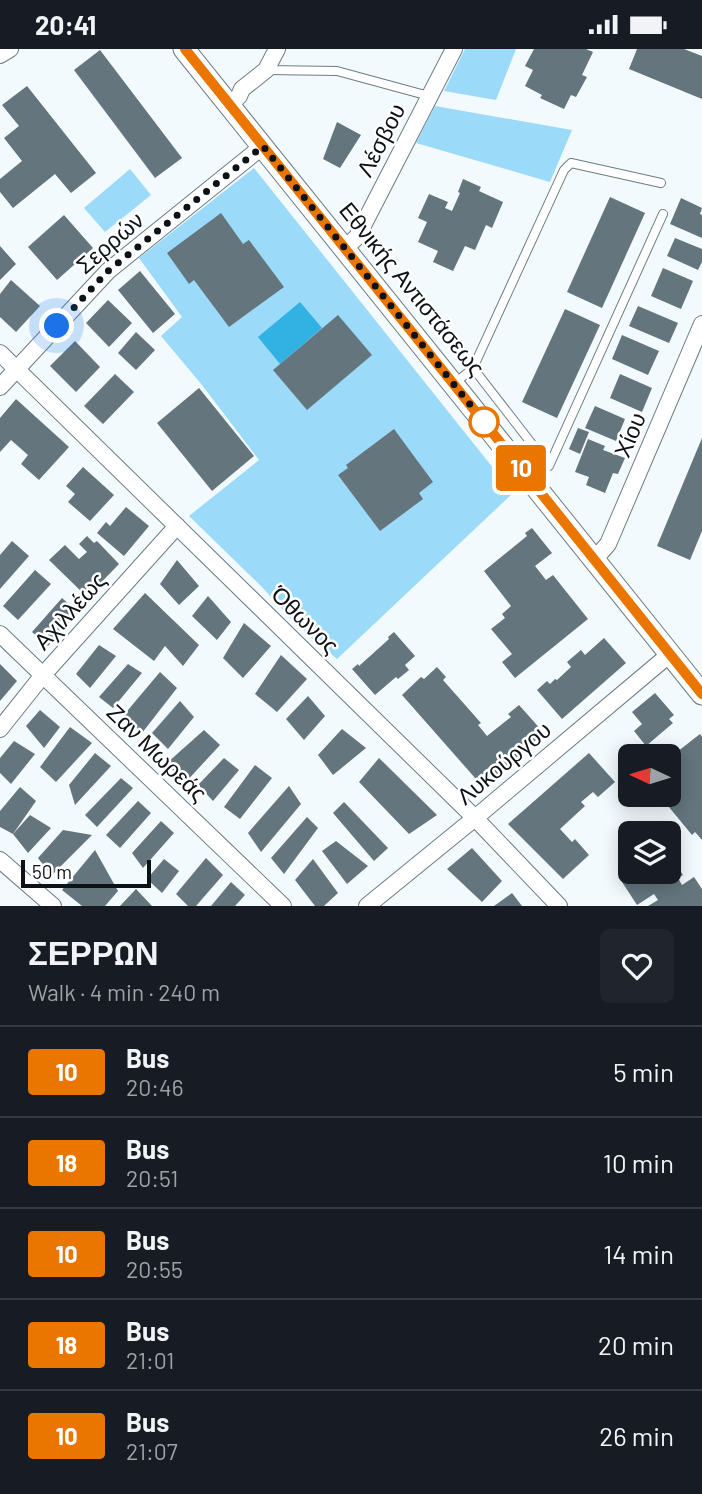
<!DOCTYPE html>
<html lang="en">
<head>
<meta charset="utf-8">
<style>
	body { margin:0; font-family:Barlow,sans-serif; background:#20242c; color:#f1f3f6; height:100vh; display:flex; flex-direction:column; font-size:26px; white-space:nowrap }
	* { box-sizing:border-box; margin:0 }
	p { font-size:23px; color:#9ea1a6 }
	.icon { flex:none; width:38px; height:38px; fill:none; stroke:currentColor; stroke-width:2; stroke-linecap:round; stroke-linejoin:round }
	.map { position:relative; height:857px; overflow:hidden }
	.panel { display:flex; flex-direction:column; background:#171b24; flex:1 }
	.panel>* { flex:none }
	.badge { padding:0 14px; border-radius:5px; font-size:24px; line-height:46px }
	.needle { width:46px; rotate:274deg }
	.buttons { position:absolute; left:618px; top:695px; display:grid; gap:14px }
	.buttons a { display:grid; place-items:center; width:63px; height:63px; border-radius:10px; background:#171b24; box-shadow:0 4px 18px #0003; font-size:35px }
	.scale { position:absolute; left:21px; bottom:18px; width:130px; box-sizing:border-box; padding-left:7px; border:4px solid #0c1215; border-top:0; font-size:19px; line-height:24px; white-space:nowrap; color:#0c1215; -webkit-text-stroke:5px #fff; paint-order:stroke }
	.you { position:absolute; width:35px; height:35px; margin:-18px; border:5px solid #fff; border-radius:50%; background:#1a73e8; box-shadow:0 0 0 10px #1a73e833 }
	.map>.badge { position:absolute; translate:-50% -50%; box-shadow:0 0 0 4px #fff }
	.round { display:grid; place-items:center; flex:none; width:74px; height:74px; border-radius:10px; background:#20242c }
	.summary { display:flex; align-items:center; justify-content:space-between; height:119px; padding:0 28px }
	h1 { font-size:33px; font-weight:700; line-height:52px }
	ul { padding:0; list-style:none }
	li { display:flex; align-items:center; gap:21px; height:91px; padding:0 28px; border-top:2px solid #363941 }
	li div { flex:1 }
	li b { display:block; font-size:26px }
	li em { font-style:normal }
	li .badge { min-width:77px; font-weight:700; text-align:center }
	.status { display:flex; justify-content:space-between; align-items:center; height:49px; padding:0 35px; background:#171b24; direction:ltr }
	.status svg { height:19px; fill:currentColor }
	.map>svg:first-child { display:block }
	.green { fill:#9bdaf8 }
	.water { fill:#32b1e3 }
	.building { fill:#64757e }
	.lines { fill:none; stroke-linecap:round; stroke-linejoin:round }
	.lane-casing { stroke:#6c7d85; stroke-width:10 }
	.street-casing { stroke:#6c7d85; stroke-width:18 }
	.secondary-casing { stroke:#6c7d85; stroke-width:23 }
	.lane { stroke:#fff; stroke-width:8 }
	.street { stroke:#fff; stroke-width:16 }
	.secondary { stroke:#fff; stroke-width:21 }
	.line-casing { stroke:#fff; stroke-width:16 }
	.line { stroke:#ea7600; stroke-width:10 }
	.walk { stroke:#0c1215; stroke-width:7; stroke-dasharray:0 12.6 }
	.stop-dot { fill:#fff; stroke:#ea7600; stroke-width:3.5 }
	.labels { text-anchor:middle; stroke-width:5; stroke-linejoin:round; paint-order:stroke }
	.street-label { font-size:23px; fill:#0c1215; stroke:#fff }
</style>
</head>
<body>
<div class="status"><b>20:41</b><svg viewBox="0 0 49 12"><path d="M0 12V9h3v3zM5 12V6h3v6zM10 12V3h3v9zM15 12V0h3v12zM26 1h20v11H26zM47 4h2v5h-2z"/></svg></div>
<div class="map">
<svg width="702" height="857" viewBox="0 0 702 857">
	<rect width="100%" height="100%" fill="#f2fafd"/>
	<g class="green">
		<polygon points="465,0 516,0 496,51 444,42"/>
		<polygon points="435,57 572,81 550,133 416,94"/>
		<polygon points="254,119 513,444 337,610 295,574 262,538 189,467 259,411 202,336 161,287 182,268 139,209"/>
		<polygon points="130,120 151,146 105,183 84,159"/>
	</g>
	<polygon class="water" points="300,253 322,279 280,315 258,288"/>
	<g class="building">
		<polygon points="534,0 586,0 593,3 582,26 587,28 576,48 571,46 564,60 540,49 542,46 525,37 533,21 525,17"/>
		<polygon points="637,0 684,0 702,7 702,50 629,20"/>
		<polygon points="100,1 182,109 155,129 74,21"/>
		<polygon points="27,37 96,124 71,144 55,125 13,159 0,143 0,130 22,112 4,89 19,77 2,56"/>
		<polygon points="337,73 361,86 340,119 323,110"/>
		<polygon points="463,130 481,138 479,142 503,153 492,179 486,176 475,201 465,197 453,222 433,213 438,202 418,193 427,173 418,169 429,145 448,153 445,159 452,162 460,144 458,143"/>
		<polygon points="610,148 645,164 602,259 567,243"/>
		<polygon points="681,149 702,159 700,165 702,166 702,189 670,175"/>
		<polygon points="221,164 243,195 249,191 284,238 229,278 194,231 189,235 167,204"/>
		<polygon points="64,166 93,199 57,231 28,198"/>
		<polygon points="675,189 702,200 702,213 698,221 667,207"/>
		<polygon points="0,197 16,215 0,231"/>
		<polygon points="663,219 693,232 681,260 651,247"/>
		<polygon points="140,222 175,265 153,284 118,241"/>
		<polygon points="11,231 40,257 16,283 0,268 0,245"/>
		<polygon points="108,251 132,274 109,298 86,274"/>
		<polygon points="638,257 678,274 669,294 629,277"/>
		<polygon points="565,260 600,276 557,369 522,353"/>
		<polygon points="338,266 372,306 307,361 273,321"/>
		<polygon points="136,283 155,301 136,321 118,304"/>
		<polygon points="622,286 659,302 648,326 612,310"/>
		<polygon points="75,292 100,318 76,343 50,317"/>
		<polygon points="115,325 134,343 103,375 84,357"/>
		<polygon points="620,325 652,339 642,363 610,349"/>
		<polygon points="199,339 254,407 212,442 157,374"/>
		<polygon points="16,350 69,398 39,431 21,415 28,406 11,391 0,403 0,369"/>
		<polygon points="595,357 625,370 616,392 585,379"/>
		<polygon points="578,379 589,383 580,405 569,400"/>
		<polygon points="394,380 433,433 419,444 423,450 380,482 338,426 348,419 346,416"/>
		<polygon points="702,389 702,482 690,511 657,497"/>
		<polygon points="588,390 605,397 603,401 625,409 618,425 613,424 605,444 586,436 589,428 575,423"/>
		<polygon points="83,418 114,446 90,472 68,453 75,445 66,437"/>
		<polygon points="126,458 149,477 124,507 97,484 106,473 110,477"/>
		<polygon points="532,479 552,504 535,517 546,531 553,526 588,570 515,629 502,613 512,605 491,580 505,569 502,565 511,557 484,522 527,487 525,484"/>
		<polygon points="87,487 94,494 97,492 119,515 87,548 49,511 65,496 79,510 87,503 79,495"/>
		<polygon points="12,492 29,507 0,540 0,506"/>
		<polygon points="177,511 199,537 179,556 160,535"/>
		<polygon points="35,521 51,535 18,571 3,557"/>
		<polygon points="145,544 199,596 183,617 165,597 154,612 113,580"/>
		<polygon points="208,547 231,573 217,591 192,567"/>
		<polygon points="62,549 78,563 48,597 32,583"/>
		<polygon points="244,574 271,597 243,629 223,609"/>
		<polygon points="394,583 415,607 405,616 409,621 398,630 396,628 375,646 352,620 358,615 359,617 389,590 388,588"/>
		<polygon points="604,589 626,614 562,670 537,641 547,632 550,635 555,630 557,631 571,618 567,613 581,601 585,606"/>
		<polygon points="99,596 116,607 90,639 76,625"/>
		<polygon points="281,606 307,630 277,663 255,645"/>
		<polygon points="0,615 17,632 0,652"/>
		<polygon points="128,615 142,624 113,659 99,648"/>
		<polygon points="437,618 446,628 443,631 481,674 478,676 487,687 511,668 508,665 519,656 544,684 483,738 402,646 421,628 424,630"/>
		<polygon points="160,623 177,639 142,684 123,667"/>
		<polygon points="655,644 674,666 669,670 673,674 646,697 634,682 642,675 632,663"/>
		<polygon points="308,647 325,667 304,691 286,670"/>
		<polygon points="180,652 194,668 168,700 152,684"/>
		<polygon points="40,661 60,678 44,699 26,677"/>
		<polygon points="70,678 92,694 56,733 40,718"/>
		<polygon points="342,680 366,699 333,726 318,706"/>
		<polygon points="204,681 220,696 184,735 167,714"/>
		<polygon points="700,685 702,688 702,791 695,783 692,786 659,746 668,746 668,710"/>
		<polygon points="14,692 35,705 11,735 0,724 0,709"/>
		<polygon points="95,704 111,717 75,756 69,736"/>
		<polygon points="589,704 615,733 598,748 593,743 581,753 585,757 560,780 572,793 575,790 589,806 563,830 508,775"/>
		<polygon points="224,709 239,721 213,752 198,736"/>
		<polygon points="379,709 437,766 409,785 359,733"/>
		<polygon points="255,716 272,729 240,770 224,758"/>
		<polygon points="121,729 133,739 97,778 85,766"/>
		<polygon points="289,737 301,755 261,803 248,784"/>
		<polygon points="20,738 36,752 13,785 0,778 0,762"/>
		<polygon points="138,752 151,764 120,799 106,786"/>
		<polygon points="344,753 388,799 374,812 333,764"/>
		<polygon points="30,766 51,779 28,804 13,785"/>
		<polygon points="307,768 318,779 284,825 271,809"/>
		<polygon points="161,772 174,784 143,819 132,804"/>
		<polygon points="63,781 92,786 51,827 38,809"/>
		<polygon points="336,792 368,817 347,835 322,802"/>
		<polygon points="472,799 502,832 482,853 447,820"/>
		<polygon points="95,801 118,842 105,857 82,857 62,841"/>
		<polygon points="668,803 683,826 678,829 682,836 694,828 702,840 702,857 648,857 658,851 654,845 637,856 622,833 637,822 668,822"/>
		<polygon points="206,809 223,826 196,857 188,857 176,845"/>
		<polygon points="164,810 179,822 162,844 147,830"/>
		<polygon points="313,810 338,844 324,857 315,857 295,831"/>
		<polygon points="231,833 245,846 235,857 211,857"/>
		<polygon points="136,840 152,857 120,857"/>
		<polygon points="512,844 522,857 494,857"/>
	</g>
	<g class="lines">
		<defs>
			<g id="lane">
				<polyline points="266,21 337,22 429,47"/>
				<polyline points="473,319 549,417 663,165"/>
				<polyline points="454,335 473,319 564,121 571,114 661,134"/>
			</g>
			<g id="street">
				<polyline points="0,6 10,0"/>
				<polyline points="230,56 239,47 242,40 266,21 277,0"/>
				<polyline points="345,199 357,188 454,0"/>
				<polyline points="0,304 475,769 559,857"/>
				<polyline points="0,338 108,222 263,97"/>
				<polyline points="594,511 608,495 702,275"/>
				<polyline points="0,585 283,857"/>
				<polyline points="0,680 43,626 177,477"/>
				<polyline points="0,811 53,857"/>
				<polyline points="367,857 475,769 670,605"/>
			</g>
			<polyline id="secondary" points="184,0 702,645"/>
		</defs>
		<use href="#lane" class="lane-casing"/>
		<use href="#street" class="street-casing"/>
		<use href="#secondary" class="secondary-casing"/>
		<use href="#lane" class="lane"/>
		<use href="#street" class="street"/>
		<use href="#secondary" class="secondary"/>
	</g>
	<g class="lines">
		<defs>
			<polyline id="line" points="185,0 702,645"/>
		</defs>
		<use href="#line" class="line-casing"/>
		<use href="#line" class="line"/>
		<polyline class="walk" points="57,277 108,222 263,97 484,373"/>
	</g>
	<circle class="stop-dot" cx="484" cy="373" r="14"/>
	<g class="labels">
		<g class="street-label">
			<text transform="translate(381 91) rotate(-63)" y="8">Λέσβου</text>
			<text transform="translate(110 194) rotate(-41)" y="8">Σερρών</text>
			<text transform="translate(412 240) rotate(51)" y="8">Εθνικής Αντιστάσεως</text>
			<text transform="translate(630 386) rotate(-67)" y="8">Χίου</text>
			<text transform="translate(70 562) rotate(-48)" y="8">Αχιλλέως</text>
			<text transform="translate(305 571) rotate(45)" y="8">Όθωνος</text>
			<text transform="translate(157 704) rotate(44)" y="8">Ζαν Μωρεάς</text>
			<text transform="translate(504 714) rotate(-40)" y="8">Λυκούργου</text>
		</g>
	</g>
</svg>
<div class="buttons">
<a><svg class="needle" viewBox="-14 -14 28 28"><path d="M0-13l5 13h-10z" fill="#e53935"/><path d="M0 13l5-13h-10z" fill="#9ea1a6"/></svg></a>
<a><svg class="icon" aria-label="layers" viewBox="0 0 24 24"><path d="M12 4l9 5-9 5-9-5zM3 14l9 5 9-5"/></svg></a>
</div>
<div class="scale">50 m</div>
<div class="you" style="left:57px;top:277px"></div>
<b class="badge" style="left:521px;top:419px;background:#ea7600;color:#fff">10</b>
</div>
<section class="panel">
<div class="summary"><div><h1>ΣΕΡΡΩΝ</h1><p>Walk · 4 min · 240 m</p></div><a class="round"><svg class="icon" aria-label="heart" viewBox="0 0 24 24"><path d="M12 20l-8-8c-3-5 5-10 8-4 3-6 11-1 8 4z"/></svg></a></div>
<ul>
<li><span class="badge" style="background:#ea7600;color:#fff">10</span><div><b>Bus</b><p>20:46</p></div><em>5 min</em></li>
<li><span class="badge" style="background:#ea7600;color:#fff">18</span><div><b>Bus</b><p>20:51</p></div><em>10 min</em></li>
<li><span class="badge" style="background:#ea7600;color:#fff">10</span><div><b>Bus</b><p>20:55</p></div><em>14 min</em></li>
<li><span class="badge" style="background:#ea7600;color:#fff">18</span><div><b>Bus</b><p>21:01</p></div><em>20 min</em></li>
<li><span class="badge" style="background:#ea7600;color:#fff">10</span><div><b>Bus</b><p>21:07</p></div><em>26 min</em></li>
</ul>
</section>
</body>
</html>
